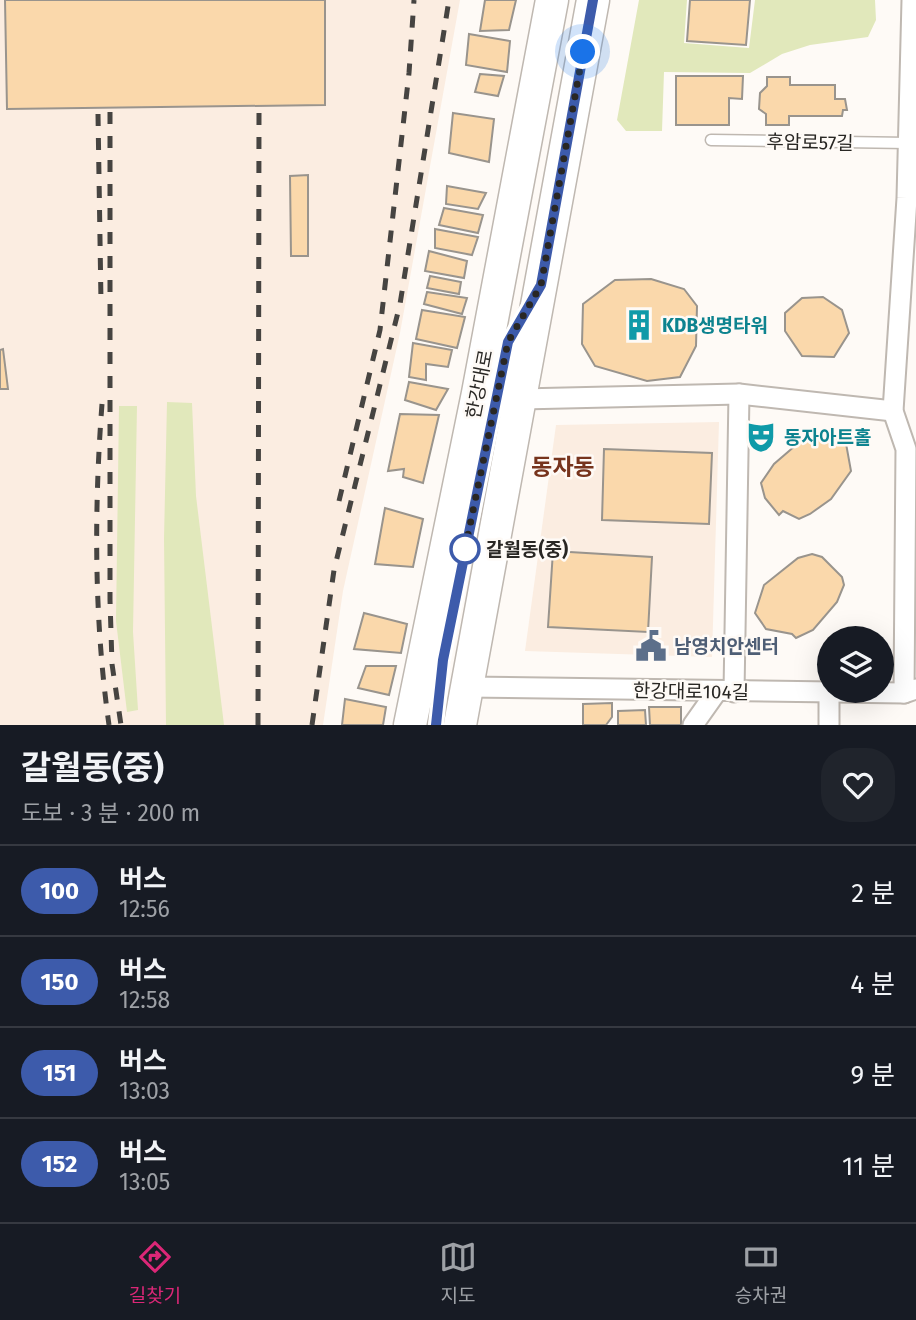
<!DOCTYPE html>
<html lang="ko">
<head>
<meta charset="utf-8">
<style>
	body { margin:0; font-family:"Fira Sans","Noto Sans KR",sans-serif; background:#20242c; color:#f1f3f6; height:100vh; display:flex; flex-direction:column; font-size:26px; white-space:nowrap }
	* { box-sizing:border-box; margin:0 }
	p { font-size:23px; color:#9ea1a6 }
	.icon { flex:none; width:38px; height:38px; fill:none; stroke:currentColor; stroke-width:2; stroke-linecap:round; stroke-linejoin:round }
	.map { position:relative; height:725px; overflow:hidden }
	.details { display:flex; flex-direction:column; background:#171b24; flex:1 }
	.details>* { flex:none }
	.badge { padding:0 14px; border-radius:23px; font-size:24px; line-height:46px }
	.fabs { position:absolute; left:817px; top:626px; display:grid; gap:14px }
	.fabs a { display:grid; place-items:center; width:77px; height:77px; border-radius:50%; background:#171b24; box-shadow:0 7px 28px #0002; font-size:35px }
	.you { position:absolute; width:35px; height:35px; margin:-18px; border:5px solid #fff; border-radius:50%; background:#1a73e8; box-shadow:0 0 0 10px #1a73e833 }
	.map>.badge { position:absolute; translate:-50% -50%; box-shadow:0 0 0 4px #fff }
	.round { display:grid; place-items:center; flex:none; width:74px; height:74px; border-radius:28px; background:#20242c }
	.headline { display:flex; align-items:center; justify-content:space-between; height:119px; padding:0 21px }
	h1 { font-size:33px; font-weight:700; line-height:52px }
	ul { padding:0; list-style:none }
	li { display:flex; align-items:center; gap:21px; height:91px; padding:0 21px; border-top:2px solid #363941 }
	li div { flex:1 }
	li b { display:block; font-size:26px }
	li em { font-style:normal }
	li .badge { min-width:77px; font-weight:700; text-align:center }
	.dock { display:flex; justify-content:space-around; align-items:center; height:98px; border-top:2px solid #363941; background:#171b24; font-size:19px; color:#9ea1a6 }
	.dock a { display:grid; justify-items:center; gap:4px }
	.dock .on { color:#db2777 }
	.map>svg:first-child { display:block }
	.built { fill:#fbede1 }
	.green { fill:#e1e8bb }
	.building { fill:#fad8ab; stroke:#99948d; stroke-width:2 }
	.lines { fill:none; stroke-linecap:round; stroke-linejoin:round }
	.service-casing { stroke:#bfb8b1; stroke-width:13 }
	.minor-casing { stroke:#bfb8b1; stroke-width:23 }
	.primary-casing { stroke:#bfb8b1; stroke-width:35 }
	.service { stroke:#fff; stroke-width:10 }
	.minor { stroke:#fff; stroke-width:19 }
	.primary { stroke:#fff; stroke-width:32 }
	.rail { stroke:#464441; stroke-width:5; stroke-dasharray:12 12; stroke-linecap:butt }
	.line-casing { stroke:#fff; stroke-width:16 }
	.line { stroke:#3d5bab; stroke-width:10 }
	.walk { stroke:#292724; stroke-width:7; stroke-dasharray:0 12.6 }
	.stop-dot { fill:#fff; stroke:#3d5bab; stroke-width:3.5 }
	.labels { text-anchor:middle; stroke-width:5; stroke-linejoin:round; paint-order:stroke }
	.street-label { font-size:19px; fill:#292724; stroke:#fefaf6 }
	.culture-label { font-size:19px; font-weight:bold; fill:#0d838f; stroke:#fefaf6; text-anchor:start }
	.stop-label { font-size:19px; font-weight:bold; fill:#292724; stroke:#fefaf6; text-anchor:start }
	.service-label { font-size:19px; font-weight:bold; fill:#4e5e75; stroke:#fefaf6; text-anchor:start }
	.quarter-label { font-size:23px; font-weight:bold; fill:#77341d; stroke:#fefaf6 }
</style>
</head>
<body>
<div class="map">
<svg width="916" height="725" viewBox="0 0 916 725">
	<rect width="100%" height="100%" fill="#fefaf6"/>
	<g class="built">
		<polygon points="0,0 460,0 400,333 343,591 323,725 0,725"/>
		<polygon points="719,422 712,657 525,651 556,425"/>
	</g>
	<g class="green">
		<polygon points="639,0 687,0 684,43 749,48 755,0 875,0 876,20 868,37 810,45 782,54 750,73 664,72 662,131 626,131 617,120"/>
		<polygon points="167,402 192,403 196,496 224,725 166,725 164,539"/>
		<polygon points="119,406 137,406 133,632 138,710 127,712 116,621"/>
	</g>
	<g class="building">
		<polygon points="5,0 325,0 325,105 7,109"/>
		<polygon points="485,0 516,0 509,30 480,31"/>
		<polygon points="690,0 750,0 746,45 687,41"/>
		<polygon points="469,34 510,41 507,72 466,65"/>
		<polygon points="480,74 504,76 498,96 475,92"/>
		<polygon points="676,76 743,76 742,99 729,98 729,125 676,125"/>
		<polygon points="767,77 790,77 790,85 835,85 835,99 845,99 847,110 843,110 842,116 789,116 789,125 766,125 766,114 759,109 760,93 767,86"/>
		<polygon points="453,113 494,119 489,162 449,153"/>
		<polygon points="308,175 308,256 291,256 290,176"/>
		<polygon points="447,186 486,193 478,209 446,204"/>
		<polygon points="444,208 483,215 478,233 439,225"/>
		<polygon points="435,229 478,237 472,255 435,248"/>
		<polygon points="429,251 467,261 464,278 425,271"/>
		<polygon points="430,276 461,282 459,294 427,288"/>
		<polygon points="651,279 684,289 697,306 696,346 680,377 647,381 595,366 582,344 583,304 615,280"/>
		<polygon points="427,292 467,298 462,314 424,304"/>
		<polygon points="823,297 842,310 849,333 834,357 802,356 785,331 785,313 802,298"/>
		<polygon points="422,310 465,317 457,348 416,339"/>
		<polygon points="413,343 452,350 448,367 426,364 426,380 409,377"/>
		<polygon points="3,349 8,389 0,389 0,350"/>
		<polygon points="409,382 448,389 436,410 405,400"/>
		<polygon points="400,414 439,415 423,483 403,477 404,469 388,471"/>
		<polygon points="826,433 845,438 851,471 831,499 810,514 799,519 783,511 779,515 765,498 761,483 774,464 796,445 811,435"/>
		<polygon points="604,449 712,453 709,524 602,520"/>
		<polygon points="385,508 423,519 413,567 375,564"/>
		<polygon points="553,551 652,557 648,632 548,627"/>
		<polygon points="812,554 822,557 842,577 844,585 837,602 813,630 796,638 792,634 766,629 755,613 764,585 798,558"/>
		<polygon points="364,613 407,624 401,653 354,649"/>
		<polygon points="366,666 396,666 389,695 358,688"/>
		<polygon points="345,699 386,707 383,725 342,725"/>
		<polygon points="612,703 612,717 606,725 583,725 583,704"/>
		<polygon points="649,707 681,707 681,725 650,725"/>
		<polygon points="645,710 646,725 618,725 618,711"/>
	</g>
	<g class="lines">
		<defs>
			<g id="service">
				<polyline points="711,140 908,143"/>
				<path d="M436,725C445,632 465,541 485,450C495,404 500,357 523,317"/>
			</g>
			<g id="minor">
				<polyline points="521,399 739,394 893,411"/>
				<polyline points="466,687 904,693 916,689"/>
				<polyline points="734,692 739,394"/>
				<polyline points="904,693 906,449 893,411 907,198 912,0"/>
				<polyline points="693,725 717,691"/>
				<polyline points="829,725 829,694"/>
			</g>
			<g id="primary">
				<polyline points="410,725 478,393 552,0"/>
				<polyline points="460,725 593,0"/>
			</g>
		</defs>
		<use href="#service" class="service-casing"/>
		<use href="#minor" class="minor-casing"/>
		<use href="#primary" class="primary-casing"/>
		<use href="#service" class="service"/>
		<use href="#minor" class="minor"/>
		<use href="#primary" class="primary"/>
		<g class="rail">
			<polyline points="110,112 110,600 112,664 121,725"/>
			<polyline points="98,114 101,302"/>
			<path d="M102,404C94,510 94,619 109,725"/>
			<polyline points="339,501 380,330 409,73 414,0"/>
			<polyline points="258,725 259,113"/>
			<polyline points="312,725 334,570 400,304 449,0"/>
		</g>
	</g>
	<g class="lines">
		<defs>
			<polyline id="line" points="436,725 443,660 508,342 541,285 593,0"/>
		</defs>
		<use href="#line" class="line-casing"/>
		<use href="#line" class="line"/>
		<polyline class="walk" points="465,549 464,554 508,342 541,285 583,52"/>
	</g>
	<defs>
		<symbol id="building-bare" viewBox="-9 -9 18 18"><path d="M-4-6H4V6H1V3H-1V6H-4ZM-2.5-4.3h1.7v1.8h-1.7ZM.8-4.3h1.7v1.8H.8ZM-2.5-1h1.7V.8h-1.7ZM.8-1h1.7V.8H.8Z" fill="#0f9aa8" stroke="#fefaf6" stroke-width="2.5" paint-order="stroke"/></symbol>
		<symbol id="theatre-bare" viewBox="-9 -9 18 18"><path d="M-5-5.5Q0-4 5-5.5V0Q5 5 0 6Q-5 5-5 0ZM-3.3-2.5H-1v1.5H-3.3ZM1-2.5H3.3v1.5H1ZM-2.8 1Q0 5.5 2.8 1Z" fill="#0f9aa8" stroke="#fefaf6" stroke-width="2.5" paint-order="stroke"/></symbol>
		<symbol id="civic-bare" viewBox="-9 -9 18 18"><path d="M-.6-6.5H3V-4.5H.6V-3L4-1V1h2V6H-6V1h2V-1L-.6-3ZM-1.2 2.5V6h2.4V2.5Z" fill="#5c6f8a" stroke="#fefaf6" stroke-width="2.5" paint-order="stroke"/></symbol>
	</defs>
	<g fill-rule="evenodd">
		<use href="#building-bare" x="617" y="303" width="44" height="44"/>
		<use href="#theatre-bare" x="739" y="415" width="44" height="44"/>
		<use href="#civic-bare" x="629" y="624" width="44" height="44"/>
	</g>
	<circle class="stop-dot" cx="465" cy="549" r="14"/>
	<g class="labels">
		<g class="street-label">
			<text transform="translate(810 142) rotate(1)" y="7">후암로57길</text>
			<text transform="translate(479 384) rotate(-79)" y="7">한강대로</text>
			<text transform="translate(691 691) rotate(1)" y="7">한강대로104길</text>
		</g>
		<g class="culture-label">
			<text x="662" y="332">KDB생명타워</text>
			<text x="784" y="444">동자아트홀</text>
		</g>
		<g class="stop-label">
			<text x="486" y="556">갈월동(중)</text>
		</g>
		<g class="service-label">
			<text x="674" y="653">남영치안센터</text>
		</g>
		<g class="quarter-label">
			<text x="563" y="475">동자동</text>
		</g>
	</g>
</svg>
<div class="fabs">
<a><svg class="icon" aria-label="layers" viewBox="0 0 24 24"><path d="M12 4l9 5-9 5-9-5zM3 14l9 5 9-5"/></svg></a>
</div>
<div class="you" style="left:583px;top:52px"></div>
</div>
<section class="details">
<div class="headline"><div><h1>갈월동(중)</h1><p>도보 · 3 분 · 200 m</p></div><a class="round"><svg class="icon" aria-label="heart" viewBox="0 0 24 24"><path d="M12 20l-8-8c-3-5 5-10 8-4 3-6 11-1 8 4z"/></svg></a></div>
<ul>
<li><span class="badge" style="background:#3d5bab;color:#fff">100</span><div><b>버스</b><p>12:56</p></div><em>2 분</em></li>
<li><span class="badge" style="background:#3d5bab;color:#fff">150</span><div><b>버스</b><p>12:58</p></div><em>4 분</em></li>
<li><span class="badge" style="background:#3d5bab;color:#fff">151</span><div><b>버스</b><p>13:03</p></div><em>9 분</em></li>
<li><span class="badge" style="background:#3d5bab;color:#fff">152</span><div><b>버스</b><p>13:05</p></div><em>11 분</em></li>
</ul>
</section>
<nav class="dock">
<a class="on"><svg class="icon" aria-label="directions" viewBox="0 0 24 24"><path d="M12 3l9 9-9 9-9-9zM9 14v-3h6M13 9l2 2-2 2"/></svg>길찾기</a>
<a><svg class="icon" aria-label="map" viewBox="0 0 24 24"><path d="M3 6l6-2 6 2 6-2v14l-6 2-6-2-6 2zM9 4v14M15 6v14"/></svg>지도</a>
<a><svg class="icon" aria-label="tickets" viewBox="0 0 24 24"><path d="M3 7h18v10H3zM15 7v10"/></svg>승차권</a>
</nav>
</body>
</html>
